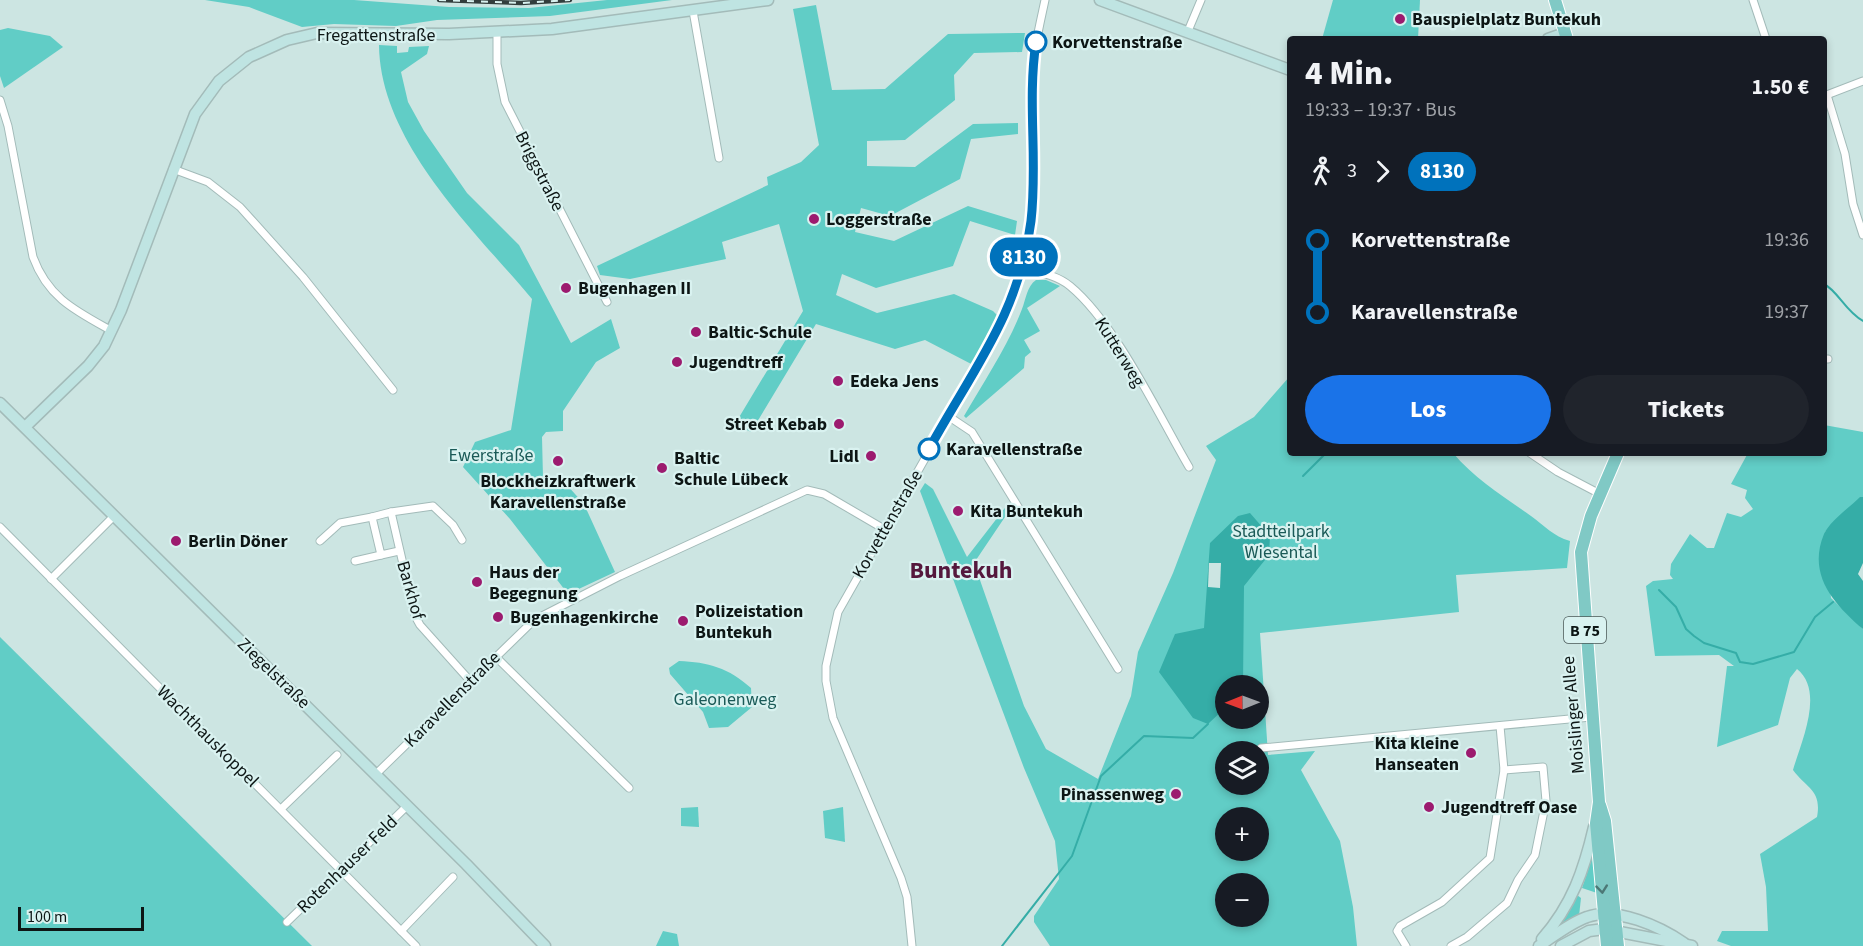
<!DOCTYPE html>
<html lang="de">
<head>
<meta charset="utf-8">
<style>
	body { margin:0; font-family:"Source Sans 3",sans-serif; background:#20242c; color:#f1f3f6; height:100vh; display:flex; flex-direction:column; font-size:22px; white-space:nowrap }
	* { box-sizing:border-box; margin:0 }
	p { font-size:20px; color:#9ea1a6 }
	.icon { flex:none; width:33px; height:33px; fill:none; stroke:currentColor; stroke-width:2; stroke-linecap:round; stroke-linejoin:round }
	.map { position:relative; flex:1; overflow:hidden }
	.drawer { position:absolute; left:1287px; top:36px; width:540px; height:420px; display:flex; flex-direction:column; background:#171b24; border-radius:6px; box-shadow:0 3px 9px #0003 }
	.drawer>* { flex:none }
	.badge { padding:0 12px; border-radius:20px; font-size:21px; line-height:39px }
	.needle { width:39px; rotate:269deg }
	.fabs { position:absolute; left:1215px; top:675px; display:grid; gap:12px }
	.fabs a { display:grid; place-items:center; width:54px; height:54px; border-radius:50%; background:#171b24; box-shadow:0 3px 9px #0003; font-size:30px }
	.scale { position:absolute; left:18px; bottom:15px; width:126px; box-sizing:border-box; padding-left:6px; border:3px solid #0d1615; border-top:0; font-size:16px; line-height:21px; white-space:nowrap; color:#0d1615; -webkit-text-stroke:4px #d9f2f0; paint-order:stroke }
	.map>.badge { position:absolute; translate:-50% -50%; box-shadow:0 0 0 3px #fff }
	.legs { display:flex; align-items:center; gap:9px; height:66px; padding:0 18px; font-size:20px }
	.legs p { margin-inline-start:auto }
	.headline { display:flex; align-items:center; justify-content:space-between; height:102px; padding:0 18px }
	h1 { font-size:33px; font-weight:800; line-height:45px }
	.button { display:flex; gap:12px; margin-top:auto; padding:12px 18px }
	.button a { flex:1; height:69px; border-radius:36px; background:#1a73e8; color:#fff; font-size:24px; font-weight:800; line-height:69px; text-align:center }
	.button a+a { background:#20242c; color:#f1f3f6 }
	ul { padding:0 18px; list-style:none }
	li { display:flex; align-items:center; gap:21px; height:72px; font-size:22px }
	li i { display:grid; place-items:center; width:9px; height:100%; margin:0 8px; background:currentColor }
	li i::after { content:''; width:15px; height:15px; margin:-8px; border:4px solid; border-radius:50%; background:#171b24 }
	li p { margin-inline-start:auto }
	li:first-child i { background:linear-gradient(#0000 50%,currentColor 0) }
	li:last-child i { background:linear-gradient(currentColor 50%,#0000 0) }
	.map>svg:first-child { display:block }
	.green { fill:#61cdc6; fill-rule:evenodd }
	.water { fill:#35ada7 }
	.pier { fill:#cce5e2 }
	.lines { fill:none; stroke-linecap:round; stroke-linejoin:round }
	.stream { stroke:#35ada7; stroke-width:2 }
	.street-casing { stroke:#a3bbb9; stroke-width:9 }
	.secondary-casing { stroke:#a3bbb9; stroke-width:13 }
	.primary-casing { stroke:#fff; stroke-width:14 }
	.street { stroke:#fff; stroke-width:7 }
	.secondary { stroke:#bfe4e2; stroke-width:10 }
	.primary { stroke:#80c9c5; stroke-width:12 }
	.rail-casing { stroke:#323e3d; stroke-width:4.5 }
	.rail { stroke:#d9f2f0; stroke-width:2; stroke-dasharray:7; stroke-linecap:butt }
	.oneway { stroke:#4c7876 }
	.line-1-casing { stroke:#fff; stroke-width:14 }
	.line-1 { stroke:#0072bc; stroke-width:9 }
	.poi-dot { fill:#9c1b6f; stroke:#d9f2f0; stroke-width:2 }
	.stop-1-dot { fill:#fff; stroke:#0072bc; stroke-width:3 }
	.labels { text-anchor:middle; stroke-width:4.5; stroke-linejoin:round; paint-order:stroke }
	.shield { fill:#d9f2f0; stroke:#4a5857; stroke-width:1.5 }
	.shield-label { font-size:16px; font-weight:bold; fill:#0d1615 }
	.poi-label { font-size:18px; font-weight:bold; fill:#0d1615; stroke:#d9f2f0; text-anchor:start }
	.street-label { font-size:18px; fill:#0d1615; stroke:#d9f2f0 }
	.stop-label { font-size:18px; font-weight:bold; fill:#0d1615; stroke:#d9f2f0; text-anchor:start }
	.park-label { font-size:18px; fill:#1a5a57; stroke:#d9f2f0 }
	.district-label { font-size:24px; font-weight:bold; fill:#55183d; stroke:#d9f2f0 }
</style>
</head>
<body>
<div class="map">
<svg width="1863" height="946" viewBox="0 0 1863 946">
	<rect width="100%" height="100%" fill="#cce5e2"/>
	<g class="green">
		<polygon points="205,0 354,0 449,7 529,8 607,0 672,0 550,16 437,20 396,26 334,24 302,27 249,7"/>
		<polygon points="1333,0 1420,0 1418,39 1322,39"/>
		<polygon points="816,5 832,90 885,89 948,34 1025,33 1022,52 974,53 954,75 955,100 905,140 867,141 867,166 915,167 973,124 1018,123 1018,134 971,139 960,179 890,216 861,208 855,232 894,241 968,206 1017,221 1015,235 970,221 953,266 876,288 842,274 836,295 877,313 954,294 993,311 1003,321 977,367 925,340 895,349 816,324 751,432 735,424 803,311 779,224 722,242 726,259 630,279 600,275 597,266 768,185 767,177 801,162 819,145 793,9"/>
		<polygon points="8,28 50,36 63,47 4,88 0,76 0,30"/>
		<path d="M379,45L397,46V53L408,52L409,47L429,46L427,54L401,72L408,102L424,131L467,193L519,245L571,343L611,319L620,348L596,362L563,411V431L546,432L542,437L543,478L546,482L566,484L584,504L615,572L568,594L510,519L463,467L475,442L511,430L532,299C474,230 380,142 379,45Z"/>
		<path d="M1036,280H1046L1060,286L1027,308L1040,331L1024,340L1031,352L1025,357L1024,368L966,418L964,416C984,381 1008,346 1022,309C1026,299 1027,286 1036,280Z"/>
		<path d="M1290,376V453H1453C1475,479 1503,496 1531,516C1545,526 1553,536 1570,541L1567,568L1456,575L1459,612L1260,633L1268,755L1315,751L1301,770L1340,841L1353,907L1357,946H1050L1034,922V916L1059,879L1055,841L1024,768L920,491L925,483L933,489L967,557L1008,504L1011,508L974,563L1024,706L1046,749L1098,779L1131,696L1138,652L1173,573L1216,460L1206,446L1254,417ZM1226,686H1258V718H1226ZM1226,752H1258V784H1226ZM1226,818H1258V850H1226ZM1226,884H1258V916H1226Z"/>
		<path d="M1824,425L1863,432V497L1825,532L1831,598L1863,629V946H1731L1717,941L1722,931H1768L1766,887L1760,854L1817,817C1822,790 1807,789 1793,770C1801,742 1825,691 1797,669L1790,678L1778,725L1717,747L1727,666H1734L1719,655L1655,656L1646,586L1653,581L1673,579L1670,575L1671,564L1690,534L1707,548H1714L1727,513L1741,517L1753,509L1745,498L1747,490L1731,484L1748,453H1824Z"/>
		<polygon points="0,637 312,946 0,946"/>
		<path d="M679,661C708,662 729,668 751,688L752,707L728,727L709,728L703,712L670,674L669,668Z"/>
		<polygon points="698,807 699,827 681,826 681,808"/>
		<polygon points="843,807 845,842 825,838 823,811"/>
		<polygon points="1593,855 1597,893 1582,888"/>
		<polygon points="1577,895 1581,898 1579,916 1559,927"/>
		<polygon points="663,931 677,934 679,946 656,946"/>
	</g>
	<g class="water">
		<path d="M1860,497H1863V563L1858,574L1863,581V629C1834,604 1807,575 1824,534C1830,521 1850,507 1860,497Z"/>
		<polygon points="1250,513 1270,536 1269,555 1244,586 1243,685 1226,686 1225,708 1208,724 1193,718 1159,672 1175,634 1204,628 1210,543 1238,516"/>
	</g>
	<polygon class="pier" points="1209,563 1221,563 1220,588 1208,587"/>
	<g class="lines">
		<g class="stream">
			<path d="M1824,284C1838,291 1845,311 1863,321"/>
			<polyline points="1303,476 1326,453"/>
			<polyline points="1659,590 1676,607 1686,629 1694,636 1704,643 1736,653 1740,662 1753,664 1794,652 1815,617 1833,602"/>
			<polyline points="1002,946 1072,856 1101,776 1144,736 1193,738 1208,724"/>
		</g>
		<defs>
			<g id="street">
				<polyline points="1753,0 1766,39"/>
				<polyline points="693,11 719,158"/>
				<polyline points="1188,31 1201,0"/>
				<polyline points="497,33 497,64 505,102 607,302"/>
				<polyline points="1827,95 1845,154 1853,204 1863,235"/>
				<polyline points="1824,96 1863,81"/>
				<path d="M0,100L8,126L33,257C48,298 76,311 112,331"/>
				<polyline points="173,169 208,182 240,207 303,277 393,390"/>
				<path d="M1022,268C1038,272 1057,275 1070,286C1116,324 1158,414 1189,467"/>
				<polyline points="1824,359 1828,359"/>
				<polyline points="948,416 972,432 1118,669"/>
				<polyline points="1530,453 1558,472 1600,494"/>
				<polyline points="391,512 372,517 381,555 399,551"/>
				<polyline points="0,527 416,946"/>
				<polyline points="462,540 453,525 433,506 391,512 415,616 420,625 472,683"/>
				<polyline points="320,541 340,523 372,517"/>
				<polyline points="355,561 381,555"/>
				<polyline points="51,579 114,516"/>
				<polyline points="496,657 629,788"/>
				<polyline points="1261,748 1591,717"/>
				<polyline points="375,775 534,620 620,576 807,490 824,494 884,529"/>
				<polyline points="281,809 337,755"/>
				<polyline points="287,922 407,806"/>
				<polyline points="401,931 453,877"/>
				<path d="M912,946L907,897L901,878L833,718L826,681V666L838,612L1003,321C1021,278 1032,234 1034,187C1035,154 1030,120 1031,86C1032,57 1039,28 1045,0"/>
				<polyline points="1406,946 1397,931 1400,926 1442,902 1490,858 1504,770 1500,726"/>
				<polyline points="1451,946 1467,937 1507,903 1518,880 1535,855 1546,801 1543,767 1504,770"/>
			</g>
			<g id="secondary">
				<polyline points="1100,0 1290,70"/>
				<polyline points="1548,39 1565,33"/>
				<polyline points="0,403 466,864 545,946"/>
				<polyline points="25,427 88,366 104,346 121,310 195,114 219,81 249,57 287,40 317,33 449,34 552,29 768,0"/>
				<path d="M1542,939C1572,905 1584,870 1594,827"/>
				<path d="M1539,946C1554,936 1570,923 1587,917C1616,906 1661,927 1684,943"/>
				<polyline points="1561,946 1589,931 1604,929 1692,946"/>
			</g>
			<g id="primary">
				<polyline points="1555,0 1567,39"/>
				<polyline points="1600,805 1605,821 1618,946"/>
				<polyline points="1607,946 1596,823 1599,802 1581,552 1591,516 1618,453"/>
			</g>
		</defs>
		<use href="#street" class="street-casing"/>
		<use href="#secondary" class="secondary-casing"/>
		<use href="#primary" class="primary-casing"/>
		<use href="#street" class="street"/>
		<use href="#secondary" class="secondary"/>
		<use href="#primary" class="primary"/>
		<defs>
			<polyline id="rail" points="439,0 521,3 570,0"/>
		</defs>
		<use href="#rail" class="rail-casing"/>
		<use href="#rail" class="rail"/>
	</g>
	<defs><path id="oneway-chevron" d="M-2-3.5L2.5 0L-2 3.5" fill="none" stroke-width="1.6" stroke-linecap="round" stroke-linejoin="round" transform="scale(1.5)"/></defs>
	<use class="oneway" href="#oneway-chevron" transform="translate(1602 889) rotate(84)"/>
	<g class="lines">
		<defs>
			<path id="line-1" d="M929,449C973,369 1019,314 1031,221C1038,161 1027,102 1036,42"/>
		</defs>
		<use href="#line-1" class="line-1-casing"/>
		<use href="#line-1" class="line-1"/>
	</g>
	<g class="poi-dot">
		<circle cx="1400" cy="19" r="6"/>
		<circle cx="814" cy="219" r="6"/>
		<circle cx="566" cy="288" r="6"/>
		<circle cx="696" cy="332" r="6"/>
		<circle cx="677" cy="362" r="6"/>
		<circle cx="838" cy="381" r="6"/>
		<circle cx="839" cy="424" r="6"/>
		<circle cx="871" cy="456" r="6"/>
		<circle cx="558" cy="461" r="6"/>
		<circle cx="662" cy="468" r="6"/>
		<circle cx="958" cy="511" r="6"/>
		<circle cx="176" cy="541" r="6"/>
		<circle cx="477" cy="582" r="6"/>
		<circle cx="498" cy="617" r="6"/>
		<circle cx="683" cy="621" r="6"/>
		<circle cx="1471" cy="753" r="6"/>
		<circle cx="1176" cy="794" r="6"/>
		<circle cx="1429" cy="807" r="6"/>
	</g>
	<g class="stop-1-dot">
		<circle cx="1036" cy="42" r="10"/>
		<circle cx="929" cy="449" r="10"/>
	</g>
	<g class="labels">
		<rect class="shield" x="1564" y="617" width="42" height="26" rx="4.5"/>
		<g class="shield-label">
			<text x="1585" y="636">B 75</text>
		</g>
		<g class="poi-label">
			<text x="1412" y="25">Bauspielplatz Buntekuh</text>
			<text x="826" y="225">Loggerstraße</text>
			<text x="578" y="294">Bugenhagen II</text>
			<text x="708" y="338">Baltic-Schule</text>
			<text x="689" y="368">Jugendtreff</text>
			<text x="850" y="387">Edeka Jens</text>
			<text x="827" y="430" text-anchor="end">Street Kebab</text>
			<text x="859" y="462" text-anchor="end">Lidl</text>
			<text x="674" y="464">Baltic<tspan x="674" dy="21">Schule Lübeck</tspan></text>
			<text x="558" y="487" text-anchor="middle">Blockheizkraftwerk<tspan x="558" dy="21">Karavellenstraße</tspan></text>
			<text x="970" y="517">Kita Buntekuh</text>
			<text x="188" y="547">Berlin Döner</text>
			<text x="489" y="578">Haus der<tspan x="489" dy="21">Begegnung</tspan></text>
			<text x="695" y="617">Polizeistation<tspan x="695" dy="21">Buntekuh</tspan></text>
			<text x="510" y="623">Bugenhagenkirche</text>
			<text x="1459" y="749" text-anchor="end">Kita kleine<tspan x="1459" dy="21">Hanseaten</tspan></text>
			<text x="1164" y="800" text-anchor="end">Pinassenweg</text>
			<text x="1441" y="813">Jugendtreff Oase</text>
		</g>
		<g class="street-label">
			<text x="376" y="41">Fregattenstraße</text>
			<text transform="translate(540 171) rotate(63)" y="6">Briggstraße</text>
			<text transform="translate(1120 352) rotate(58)" y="6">Kutterweg</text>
			<text transform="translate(887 524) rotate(-60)" y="6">Korvettenstraße</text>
			<text transform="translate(411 590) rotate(74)" y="6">Barkhof</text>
			<text transform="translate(274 673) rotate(44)" y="6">Ziegelstraße</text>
			<text transform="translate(452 699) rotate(-45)" y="6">Karavellenstraße</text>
			<text transform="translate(1573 715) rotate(-95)" y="6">Moislinger Allee</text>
			<text transform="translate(208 736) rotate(45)" y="6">Wachthauskoppel</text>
			<text transform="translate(347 864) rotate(-44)" y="6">Rotenhauser Feld</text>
		</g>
		<g class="stop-label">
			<text x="1052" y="48">Korvettenstraße</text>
			<text x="946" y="455">Karavellenstraße</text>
		</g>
		<g class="park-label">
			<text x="491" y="461">Ewerstraße</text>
			<text x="1281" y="537">Stadtteilpark<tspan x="1281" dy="21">Wiesental</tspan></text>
			<text x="725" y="705">Galeonenweg</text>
		</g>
		<g class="district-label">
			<text x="961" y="578">Buntekuh</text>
		</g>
	</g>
</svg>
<div class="fabs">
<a><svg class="needle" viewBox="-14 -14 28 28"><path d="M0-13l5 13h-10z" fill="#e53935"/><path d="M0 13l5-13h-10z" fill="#9ea1a6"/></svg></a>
<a><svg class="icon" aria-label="layers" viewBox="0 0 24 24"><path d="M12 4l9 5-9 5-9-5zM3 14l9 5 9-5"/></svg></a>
<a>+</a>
<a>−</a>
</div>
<div class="scale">100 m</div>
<b class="badge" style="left:1024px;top:257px;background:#0072bc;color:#fff">8130</b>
<section class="drawer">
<div class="headline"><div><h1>4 Min.</h1><p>19:33 – 19:37 · Bus</p></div><b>1.50 €</b></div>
<div class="legs"><svg class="icon" aria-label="walk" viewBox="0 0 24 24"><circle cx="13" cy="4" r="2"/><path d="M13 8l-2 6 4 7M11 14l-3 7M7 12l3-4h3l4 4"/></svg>3<svg class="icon" aria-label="forward" viewBox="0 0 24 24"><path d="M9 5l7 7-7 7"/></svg><b class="badge" style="background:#0072bc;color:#fff">8130</b></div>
<ul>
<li><i style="color:#0072bc"></i><b>Korvettenstraße</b><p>19:36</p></li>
<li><i style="color:#0072bc"></i><b>Karavellenstraße</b><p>19:37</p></li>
</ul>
<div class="button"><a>Los</a><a>Tickets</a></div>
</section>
</div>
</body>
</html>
